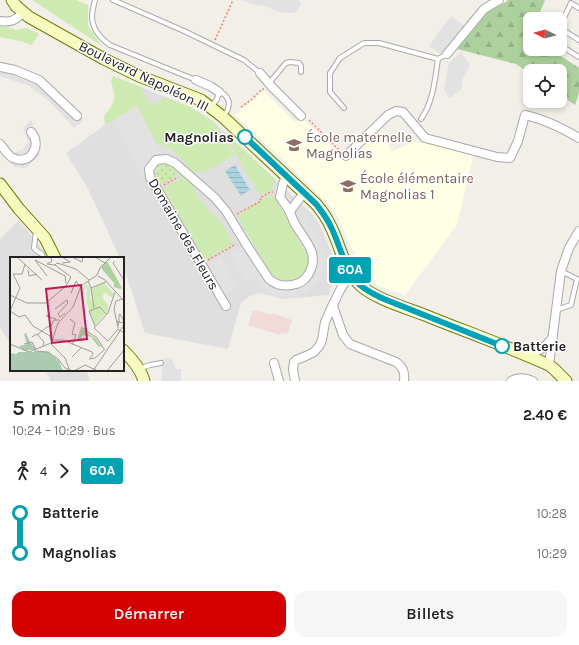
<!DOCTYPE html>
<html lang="fr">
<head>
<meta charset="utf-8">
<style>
	body { margin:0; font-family:Karla,sans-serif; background:#f6f6f6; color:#222; height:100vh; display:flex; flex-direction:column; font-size:15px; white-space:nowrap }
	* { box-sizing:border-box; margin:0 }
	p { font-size:13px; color:#767676 }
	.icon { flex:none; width:22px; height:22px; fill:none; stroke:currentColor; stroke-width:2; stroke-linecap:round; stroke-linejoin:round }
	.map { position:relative; height:381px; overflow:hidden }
	.details { display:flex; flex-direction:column; background:#fff; flex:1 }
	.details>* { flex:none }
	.badge { padding:0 8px; border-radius:3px; font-size:14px; line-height:26px }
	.needle { width:26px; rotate:276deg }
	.buttons { position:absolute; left:523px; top:12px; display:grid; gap:8px }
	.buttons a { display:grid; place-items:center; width:44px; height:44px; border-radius:8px; background:#fff; box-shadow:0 2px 6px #0003; font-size:20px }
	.map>.badge { position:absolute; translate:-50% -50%; box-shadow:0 0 0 2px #fff }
	.legs { display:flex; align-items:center; gap:6px; height:44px; padding:0 12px; font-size:13px }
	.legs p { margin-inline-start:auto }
	.head { display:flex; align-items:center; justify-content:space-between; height:68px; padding:0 12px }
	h1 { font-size:22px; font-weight:600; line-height:30px }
	.action { display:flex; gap:8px; margin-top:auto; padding:8px 12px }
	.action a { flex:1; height:46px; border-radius:12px; background:#d40000; color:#fff; font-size:16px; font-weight:600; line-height:46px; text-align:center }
	.action a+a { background:#f6f6f6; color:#222 }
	ul { padding:0 12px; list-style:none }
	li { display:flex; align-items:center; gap:14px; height:40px; font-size:15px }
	li i { display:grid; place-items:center; width:6px; height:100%; margin:0 5px; background:currentColor }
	li i::after { content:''; width:10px; height:10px; margin:-5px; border:3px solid; border-radius:50%; background:#fff }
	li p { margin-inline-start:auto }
	li:first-child i { background:linear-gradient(#0000 50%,currentColor 0) }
	li:last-child i { background:linear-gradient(currentColor 50%,#0000 0) }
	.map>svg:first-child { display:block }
	.residential { fill:#e0dfdf }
	.commercial { fill:#f2dad9 }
	.education { fill:#ffffe5 }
	.grass { fill:url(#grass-dots) }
	.forest { fill:url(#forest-firs) }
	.garden { fill:#cdebb0 }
	.parking { fill:#e2e2e2 }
	.water { fill:url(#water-rules) }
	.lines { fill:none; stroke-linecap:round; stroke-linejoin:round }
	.lane-casing { stroke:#a9a9a9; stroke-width:6 }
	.street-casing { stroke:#a9a9a9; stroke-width:10 }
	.secondary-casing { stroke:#707d05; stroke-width:13 }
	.path { stroke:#fa8072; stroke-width:1.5; stroke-dasharray:2 2; stroke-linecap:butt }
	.lane { stroke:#fff; stroke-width:4 }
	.street { stroke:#fff; stroke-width:8 }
	.secondary { stroke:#f7fabf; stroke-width:11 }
	.line-1-casing { stroke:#fff; stroke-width:9 }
	.line-1 { stroke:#00a3b4; stroke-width:6 }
	.stop-1-dot { fill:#fff; stroke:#00a3b4; stroke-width:2 }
	.labels { text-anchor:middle; stroke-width:3; stroke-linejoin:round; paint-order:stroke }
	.street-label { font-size:14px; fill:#222; stroke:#fff }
	.stop-label { font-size:14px; font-weight:bold; fill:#222; stroke:#fff; text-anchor:end }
	.education-label { font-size:14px; fill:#785e54; stroke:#fff; text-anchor:start }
	.inset-road { fill:none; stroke:#9f9d99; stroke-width:1 }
	.view { fill:#c2185b; fill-opacity:0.15; stroke:#c2185b; stroke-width:2 }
	.inset-edge { fill:none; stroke:#222; stroke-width:2 }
</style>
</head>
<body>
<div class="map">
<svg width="579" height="381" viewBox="0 0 579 381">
	<defs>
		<pattern id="grass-dots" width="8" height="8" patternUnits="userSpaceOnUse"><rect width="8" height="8" fill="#cdebb0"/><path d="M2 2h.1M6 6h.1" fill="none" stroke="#b0c997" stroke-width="1.8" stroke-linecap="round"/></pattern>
		<pattern id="forest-firs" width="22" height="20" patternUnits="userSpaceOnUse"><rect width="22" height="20" fill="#add19e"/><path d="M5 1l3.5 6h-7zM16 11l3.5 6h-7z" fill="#95b388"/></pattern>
		<pattern id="water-rules" width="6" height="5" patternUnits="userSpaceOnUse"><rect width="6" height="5" fill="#aad3df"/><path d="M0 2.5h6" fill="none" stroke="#92b5bf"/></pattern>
	</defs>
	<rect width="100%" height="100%" fill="#f2efe9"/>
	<g class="residential">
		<polygon points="141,87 188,106 213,121 313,215 319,224 338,267 329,295 284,299 259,293 248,297 241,303 228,349 145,333 123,265 123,258 120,258 87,187 66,153 105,125"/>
		<polygon points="19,220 40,246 45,258 11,258 11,341 9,342 0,327 0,239"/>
		<polygon points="45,370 86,370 90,381 51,381"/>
	</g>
	<polygon class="commercial" points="253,310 256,311 256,310 271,315 272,313 292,320 288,333 285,332 284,334 280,333 280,335 248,325"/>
	<polygon class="education" points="263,90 294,121 305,121 342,156 346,156 380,126 392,152 412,142 452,146 474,152 457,225 405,295 379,286 368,278 361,270 337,215 331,207 316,191 235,115 256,98"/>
	<path class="grass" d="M164,163L169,164L179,174L161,185C156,176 150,167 164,163Z"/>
	<polygon class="forest" points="508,0 545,0 537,19 530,19 530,49 550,49 579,68 579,93 575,105 560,95 560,71 530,71 530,74 516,64 457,49 489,11 506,2"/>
	<g class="garden">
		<polygon points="32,0 76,0 88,5 88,26 102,46"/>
		<polygon points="0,25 16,30 27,28 39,34 32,45 20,41 0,37"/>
		<path d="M113,76L141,87L150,106L165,97L188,106L213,121L234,155L206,172H193C183,161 173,145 156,144L137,106L105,125L104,116C116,101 116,100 111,81Z"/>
		<polygon points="227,134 275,179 272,190 260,195 225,136"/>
		<polygon points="184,176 191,183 201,201 219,221 227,232 233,244 205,260 163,188"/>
		<polygon points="271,193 285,215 307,255 309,264 308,270 301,276 295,280 290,282 276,279 269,271 237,216"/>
	</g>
	<g class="parking">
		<polygon points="241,0 299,0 301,5 294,13 282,13 265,6 256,5"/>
		<polygon points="451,16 465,26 443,56 429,46"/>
		<polygon points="461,52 470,65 463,78 461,90 449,98 444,89 449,63"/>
		<polygon points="0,63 24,69 38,75 59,93 84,120 74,128 49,101 29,86 0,76"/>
		<polygon points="137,106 162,154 156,156 148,162 142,174 114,119"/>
		<polygon points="31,120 39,136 39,155 26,168 15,167 0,152 0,138 12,154 23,149 29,142 23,128"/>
		<polygon points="305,217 324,251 325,264 321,275 316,285 305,293 292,297 272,295 260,285 256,278 246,282 230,253 246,244 240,234 245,230 268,269 264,271 269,279 298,284 313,261 295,224"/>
		<polygon points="220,256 237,287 224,294 207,263"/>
		<polygon points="170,358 174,363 175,369 181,369 181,381 162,381 161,359"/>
	</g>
	<polygon class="water" points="235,165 250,190 241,196 225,171"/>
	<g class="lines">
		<defs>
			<g id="lane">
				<path d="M95,0C94,5 92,11 92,16C92,28 100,38 110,45L176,72L196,80"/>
				<polyline points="113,0 184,31 244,60 260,73"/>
				<polyline points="560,26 571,3 579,8"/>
				<polyline points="560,28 579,40"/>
				<polyline points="560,45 579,57"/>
				<polyline points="269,83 286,63 290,62 299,63 301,66 301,72"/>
				<path d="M212,106L217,99L219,92C225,93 231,100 228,108C228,110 225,114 223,117"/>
				<polyline points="344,108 330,92 330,73 340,58 364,43 379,43 438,59 447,54"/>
				<path d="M421,119C433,103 435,79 438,59"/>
				<polyline points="36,231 34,248 37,251 42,254 43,258"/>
				<polyline points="556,310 571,305 577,279 561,271"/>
				<polyline points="139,369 150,365 161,363"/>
			</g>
			<g id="street">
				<path d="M0,21C11,23 15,20 23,13"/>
				<polyline points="447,54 484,9 499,0"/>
				<polyline points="0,67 15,70 39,80 77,116"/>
				<polyline points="260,73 272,87 301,116"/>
				<polyline points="196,80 210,86 219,92"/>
				<path d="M0,144C4,148 8,156 13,158C30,166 43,145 31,132"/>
				<path d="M346,156L388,115L396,111L403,112L425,138L497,157L510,158L518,141L525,115C544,119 562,128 579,138"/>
				<polyline points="290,211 304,193"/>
				<path d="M352,275C343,282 339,292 334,303L333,306L343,335L350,344L396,362C403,367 405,372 404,381"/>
				<path d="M226,306L150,177L149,169L156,160L166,159L175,163L214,197L226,211L246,244L269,279C277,286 286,287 296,284C301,283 305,279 308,275C321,254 305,241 295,224C293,221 292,216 290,213C288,207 283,202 280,197L283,184L286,176"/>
				<path d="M524,355C537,353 544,349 552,338"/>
				<polyline points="274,363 279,381"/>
				<polyline points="549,365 561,271 569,248 579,231"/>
				<polyline points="295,381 293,369 294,362 296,360 306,356 314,352 320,345 322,340 325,322 333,304"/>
				<path d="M511,381C518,377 526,378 533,381"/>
			</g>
			<g id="secondary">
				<path d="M12,0L16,6L29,17L104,59L139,76L201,100L223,117L316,204C322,211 327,218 331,227C340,245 344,269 359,284C373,298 403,307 422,314C464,331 507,346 549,365L554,369L566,381"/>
				<polyline points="0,184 19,209 45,238 55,258"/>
				<path d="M123,350C132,359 141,369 144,381"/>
			</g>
		</defs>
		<use href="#lane" class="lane-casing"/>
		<use href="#street" class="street-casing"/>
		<use href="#secondary" class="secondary-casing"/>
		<g class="path">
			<polyline points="215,40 233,0"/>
			<polyline points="241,107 252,99 262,89 264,89"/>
			<polyline points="309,120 340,151"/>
			<polyline points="164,185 178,177"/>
			<polyline points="237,214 261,201 260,198 270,192 273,192"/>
			<polyline points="208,260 236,244"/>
		</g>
		<use href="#lane" class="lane"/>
		<use href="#street" class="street"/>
		<use href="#secondary" class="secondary"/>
	</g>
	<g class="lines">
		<defs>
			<path id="line-1" d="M245,137L316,204C322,212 327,218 331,227C340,245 345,271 360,285C367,291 375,295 384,299L502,346"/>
		</defs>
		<use href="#line-1" class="line-1-casing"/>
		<use href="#line-1" class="line-1"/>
	</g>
	<defs>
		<symbol id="school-bare" viewBox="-9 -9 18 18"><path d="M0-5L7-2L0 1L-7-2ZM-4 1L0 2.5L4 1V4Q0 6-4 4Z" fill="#8d6e63" stroke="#fff" stroke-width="2.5" paint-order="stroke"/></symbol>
	</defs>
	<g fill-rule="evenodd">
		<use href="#school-bare" x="283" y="134" width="22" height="22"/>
		<use href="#school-bare" x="337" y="175" width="22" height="22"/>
	</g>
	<g class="stop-1-dot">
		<circle cx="245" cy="137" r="7"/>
		<circle cx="502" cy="346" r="7"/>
	</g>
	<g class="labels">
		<g class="street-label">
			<text transform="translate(144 76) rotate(26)" y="5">Boulevard Napoléon III</text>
			<text transform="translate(184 234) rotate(60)" y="5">Domaine des Fleurs</text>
		</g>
		<g class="stop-label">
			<text x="234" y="142">Magnolias</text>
			<text x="513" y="351" text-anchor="start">Batterie</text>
		</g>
		<g class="education-label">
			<text x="306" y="142">École maternelle<tspan x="306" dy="16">Magnolias</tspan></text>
			<text x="360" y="183">École élémentaire<tspan x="360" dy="16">Magnolias 1</tspan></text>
		</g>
	</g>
	<g transform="translate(10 257)">
		<rect width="114" height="114" fill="#f2efe9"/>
		<path d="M97,4L112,31L110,32L104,30V26L91,11ZM71,71L86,82L92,90L88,89L81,80L73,78L70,83H67Z" fill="#add19e"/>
		<path d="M16,76L20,85L26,92L14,94L9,89L17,87L14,77ZM9,95H38L49,104L53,114H0V96L6,97Z" fill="#aacbaf"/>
		<path d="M94,26L104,37L102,41L95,35L92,40L98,48V53L96,56L90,47L95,57L85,68L76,45L77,30L70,36L75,28L79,29L80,32V39L83,47L81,32Z" fill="#cdebb0"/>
		<path class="inset-road" d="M7,0L32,23M52,0L60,5L52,6M62,0L72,5L73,0M80,0H85L95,6M41,1L42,4L37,7L45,8M105,4L103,6L114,23M15,7L12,17H3L10,31L0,54L9,60L15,58L23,69L40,79L41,83M18,13L19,19L27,17M37,19L25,3L55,19L56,26M88,19L95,23L114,44M78,24L81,31L96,25M56,29L61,20L45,8L47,6L66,12L79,23M81,31L84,51M105,35L98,56L84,71L98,84L108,72L114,76M61,36L66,24L70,30M0,38L17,46H36L56,29M45,52L57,43L58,46L48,57L50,60L55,56M40,57L36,59L46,62M60,62L65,66L62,77L66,78L62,88M107,63V65H110L111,66L114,64L110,57L109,58V65L108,69M85,69L79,54L90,50L96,57M71,70L87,81L94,92M108,71L104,52L106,44L112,42M27,78L37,70L41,69L44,63H49M22,80L27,77L34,85L33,89M43,83H53L82,95L83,97L80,101M0,87L19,95L41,86M14,87L22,85L26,93M24,94L38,95L48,102L55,111L60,113M62,100L71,91M79,102L85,101L95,92M60,114L55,101L41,87L48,66L63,50L71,29L87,18L90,11L101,0M64,114L75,108L88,114M83,114L114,68M97,114L114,93"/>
		<path class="view" d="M71,28L77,82L42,86L36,32Z"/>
		<rect width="114" height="114" class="inset-edge"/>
	</g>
</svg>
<div class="buttons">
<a><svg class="needle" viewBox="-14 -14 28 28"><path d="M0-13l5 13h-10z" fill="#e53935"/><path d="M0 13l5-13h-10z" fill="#767676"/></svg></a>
<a><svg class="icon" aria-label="locate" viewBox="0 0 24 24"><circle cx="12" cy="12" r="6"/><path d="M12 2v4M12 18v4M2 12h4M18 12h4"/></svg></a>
</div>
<b class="badge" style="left:350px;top:270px;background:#00a3b4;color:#fff">60A</b>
</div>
<section class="details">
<div class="head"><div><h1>5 min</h1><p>10:24 – 10:29 · Bus</p></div><b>2.40 €</b></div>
<div class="legs"><svg class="icon" aria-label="walk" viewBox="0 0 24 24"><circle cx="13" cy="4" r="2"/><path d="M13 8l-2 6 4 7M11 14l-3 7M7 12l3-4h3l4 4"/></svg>4<svg class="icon" aria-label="forward" viewBox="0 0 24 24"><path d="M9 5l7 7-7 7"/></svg><b class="badge" style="background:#00a3b4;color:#fff">60A</b></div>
<ul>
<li><i style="color:#00a3b4"></i><b>Batterie</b><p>10:28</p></li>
<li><i style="color:#00a3b4"></i><b>Magnolias</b><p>10:29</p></li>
</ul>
<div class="action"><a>Démarrer</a><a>Billets</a></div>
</section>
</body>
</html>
